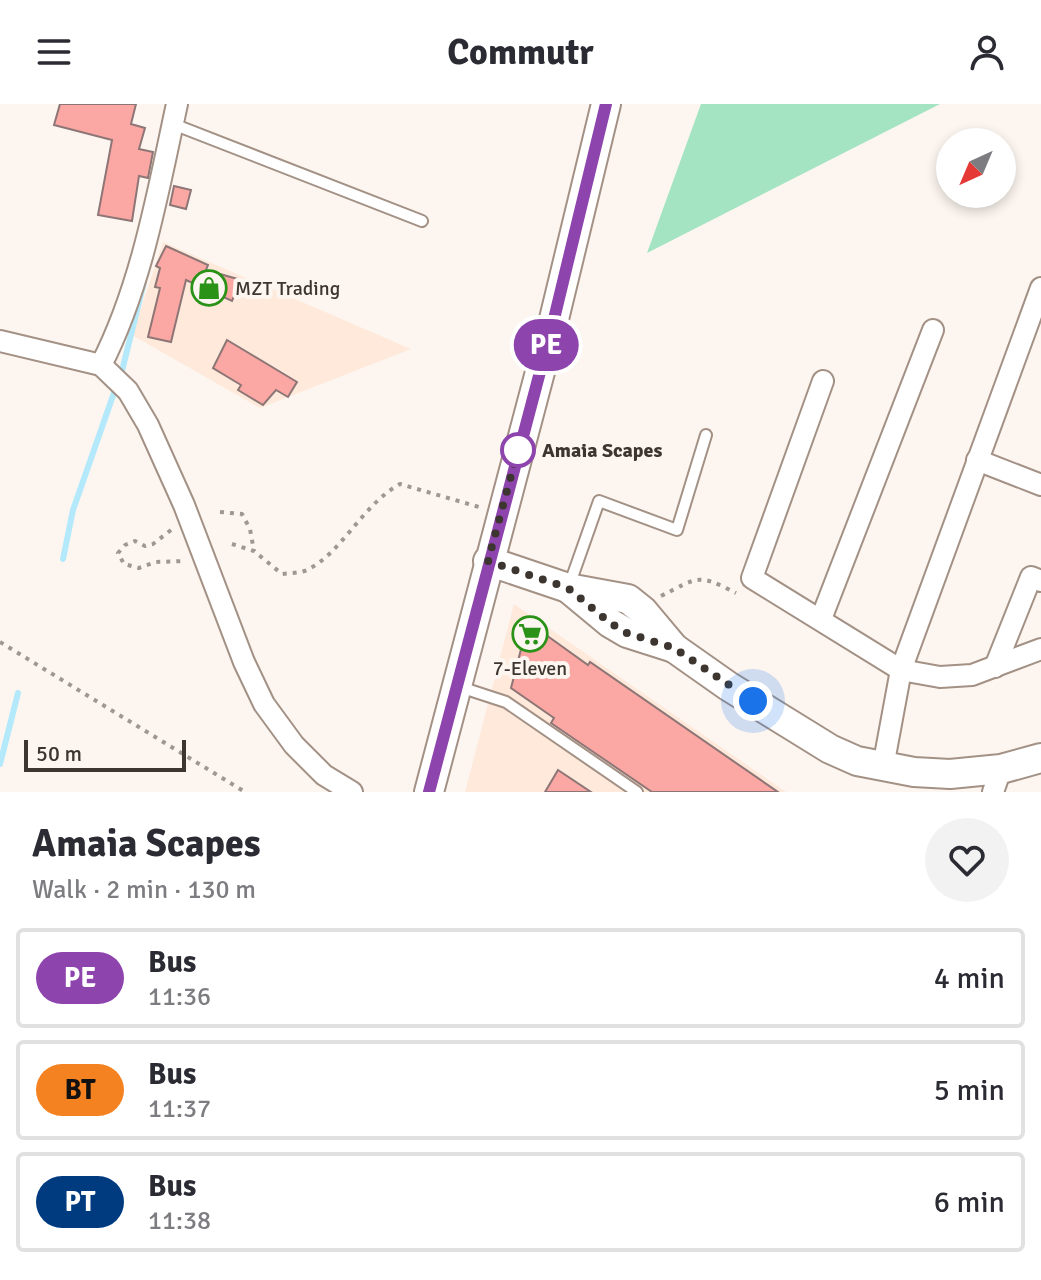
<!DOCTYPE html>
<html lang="en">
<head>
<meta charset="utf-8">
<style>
	body { margin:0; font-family:Signika,sans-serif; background:#f2f2f3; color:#2b2b33; height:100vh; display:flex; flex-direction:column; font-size:30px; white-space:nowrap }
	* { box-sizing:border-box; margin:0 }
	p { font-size:26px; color:#7c7c81 }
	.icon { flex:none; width:44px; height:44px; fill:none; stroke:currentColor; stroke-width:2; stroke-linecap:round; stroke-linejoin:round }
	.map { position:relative; height:688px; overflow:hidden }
	.side { display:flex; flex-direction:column; background:#fff; flex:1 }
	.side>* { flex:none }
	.badge { padding:0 16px; border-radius:26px; font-size:28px; line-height:52px }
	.needle { width:52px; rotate:224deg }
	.controls { position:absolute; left:936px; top:24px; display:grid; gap:16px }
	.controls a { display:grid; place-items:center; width:80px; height:80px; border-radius:50%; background:#fff; box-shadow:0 4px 12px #0003; font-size:40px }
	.scale { position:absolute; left:24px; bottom:20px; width:162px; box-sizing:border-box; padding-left:8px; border:4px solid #3d3530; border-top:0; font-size:22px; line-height:28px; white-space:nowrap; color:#3d3530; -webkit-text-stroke:6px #fdf6f0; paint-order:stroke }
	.you { position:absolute; width:40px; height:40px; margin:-20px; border:6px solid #fff; border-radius:50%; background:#1a73e8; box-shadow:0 0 0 12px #1a73e833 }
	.map>.badge { position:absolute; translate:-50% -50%; box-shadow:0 0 0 4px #fff }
	.round { display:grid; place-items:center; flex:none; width:84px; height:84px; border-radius:42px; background:#f2f2f3 }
	.summary { display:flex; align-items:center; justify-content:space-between; height:136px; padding:0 32px }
	h1 { font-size:38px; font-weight:700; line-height:60px }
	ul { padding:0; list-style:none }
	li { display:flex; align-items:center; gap:24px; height:100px; margin:0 16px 12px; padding:0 16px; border:4px solid #e1e1e2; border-radius:8px }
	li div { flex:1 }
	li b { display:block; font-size:30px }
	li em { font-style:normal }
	li .badge { min-width:88px; font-weight:700; text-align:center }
	header { display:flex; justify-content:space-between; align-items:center; height:104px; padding:0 32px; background:#fff; font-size:36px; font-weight:700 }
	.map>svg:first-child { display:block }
	.built { fill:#fee9db }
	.green { fill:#a4e4c2 }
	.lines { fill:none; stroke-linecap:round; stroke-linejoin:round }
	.stream { stroke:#b3e9fb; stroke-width:6 }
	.building { fill:#fba7a3; stroke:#8d7675; stroke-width:2 }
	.lane-casing { stroke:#a39185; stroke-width:14 }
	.street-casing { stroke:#a39185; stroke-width:24 }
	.secondary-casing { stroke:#a39185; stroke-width:32 }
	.path { stroke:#9f9792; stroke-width:4; stroke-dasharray:4 6; stroke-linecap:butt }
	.lane { stroke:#fff; stroke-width:10 }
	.street { stroke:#fff; stroke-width:20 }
	.secondary { stroke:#fff; stroke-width:28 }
	.line-casing { stroke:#fff; stroke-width:18 }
	.line { stroke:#8e44ad; stroke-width:12 }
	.walk { stroke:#3d3530; stroke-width:8; stroke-dasharray:0 14.4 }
	.stop-dot { fill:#fff; stroke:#8e44ad; stroke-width:4 }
	.labels { text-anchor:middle; stroke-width:8; stroke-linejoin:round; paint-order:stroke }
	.poi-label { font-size:20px; fill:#3d3530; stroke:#fdf6f0; text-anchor:start }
	.stop-label { font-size:20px; font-weight:bold; fill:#3d3530; stroke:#fdf6f0; text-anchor:start }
</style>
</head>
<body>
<header><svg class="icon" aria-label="menu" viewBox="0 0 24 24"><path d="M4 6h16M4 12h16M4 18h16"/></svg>Commutr<svg class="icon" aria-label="person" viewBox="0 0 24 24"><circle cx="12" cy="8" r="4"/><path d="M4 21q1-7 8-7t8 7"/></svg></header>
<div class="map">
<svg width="1041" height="688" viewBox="0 0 1041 688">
	<rect width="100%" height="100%" fill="#fdf6f0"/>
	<g class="built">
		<polygon points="163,138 411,245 260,304 132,231"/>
		<polygon points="514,500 786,688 465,688"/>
	</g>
	<polygon class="green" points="701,0 940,0 647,149"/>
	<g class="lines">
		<g class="stream">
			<polyline points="121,271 144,178"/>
			<polyline points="63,455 73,406 116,283"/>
			<polyline points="0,660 18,589"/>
		</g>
	</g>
	<g class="building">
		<polygon points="60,0 136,0 131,20 145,24 139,45 153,48 148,74 139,72 132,117 98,111 112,36 54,21"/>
		<polygon points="174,82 191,86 186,105 170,101"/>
		<polygon points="166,142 208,161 206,166 241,176 232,197 186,176 171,238 148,233 160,184 155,183 160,164 156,162"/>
		<polygon points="227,236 297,278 288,293 276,286 263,301 238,286 241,281 213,264"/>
		<polygon points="528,518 588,561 590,558 778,688 652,688 586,643 551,619 554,614 511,584"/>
		<polygon points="558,666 591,688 545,688"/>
	</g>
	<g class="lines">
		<defs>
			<g id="lane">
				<polyline points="173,20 422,117"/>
				<polyline points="569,482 599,397 677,426 706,331"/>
				<polyline points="457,582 506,598 637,688"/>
			</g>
			<g id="street">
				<polyline points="0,237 101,261 128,287 148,321 184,401 244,558 264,600 294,641 324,671 352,688"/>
				<path d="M101,261C142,181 158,87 177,0"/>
				<polyline points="823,277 752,474 901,566 940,573 972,571 1041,545"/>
				<polyline points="977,356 1041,381"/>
				<polyline points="821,515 933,226"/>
				<polyline points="995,563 1031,473 1041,477"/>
				<polyline points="883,663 901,566 1041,184"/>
				<polyline points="993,688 1001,665"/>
			</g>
			<g id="secondary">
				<polyline points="488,457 568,484 628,495 643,507 674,544 728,582 830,645 857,657 914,668 950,670 1001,665 1041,654"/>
				<polyline points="569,485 610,519 627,529 674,544"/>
				<polyline points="429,688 554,215 606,0"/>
			</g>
		</defs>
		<use href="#lane" class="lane-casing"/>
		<use href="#street" class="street-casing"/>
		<use href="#secondary" class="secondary-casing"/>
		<g class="path">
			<polyline points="220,408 242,410 250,425 254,447"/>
			<polyline points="171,426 153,440 145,442 135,437 125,441 118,449 124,460 139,464 156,458 185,457"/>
			<path d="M232,440L254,447L282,470C291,469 300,469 307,466C342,449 362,401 400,380L479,403"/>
			<path d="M661,492C699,473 697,469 736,489"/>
			<polyline points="0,538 245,688"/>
		</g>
		<use href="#lane" class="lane"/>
		<use href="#street" class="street"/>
		<use href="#secondary" class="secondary"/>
	</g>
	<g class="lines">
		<defs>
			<polyline id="line" points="429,688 554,215 606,0"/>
		</defs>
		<use href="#line" class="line-casing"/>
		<use href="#line" class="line"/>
		<polyline class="walk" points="518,346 488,457 568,484 610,519 627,529 674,544 753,597"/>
	</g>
	<defs>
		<symbol id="shop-ring" viewBox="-11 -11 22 22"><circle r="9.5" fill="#fdf6f0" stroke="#299217" stroke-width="1.5"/><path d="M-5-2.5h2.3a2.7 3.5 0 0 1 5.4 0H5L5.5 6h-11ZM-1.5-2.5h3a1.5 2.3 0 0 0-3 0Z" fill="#299217"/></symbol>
		<symbol id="supermarket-ring" viewBox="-11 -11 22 22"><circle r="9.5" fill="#fdf6f0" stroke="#299217" stroke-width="1.5"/><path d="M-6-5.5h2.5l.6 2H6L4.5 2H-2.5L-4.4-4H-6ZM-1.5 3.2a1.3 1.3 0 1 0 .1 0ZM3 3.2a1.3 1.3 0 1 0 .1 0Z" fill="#299217"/></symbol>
	</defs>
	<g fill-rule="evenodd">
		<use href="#shop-ring" x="189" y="164" width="40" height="40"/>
		<use href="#supermarket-ring" x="510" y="510" width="40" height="40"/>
	</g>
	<circle class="stop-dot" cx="518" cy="346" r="16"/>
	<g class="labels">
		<g class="poi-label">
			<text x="235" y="191">MZT Trading</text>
			<text x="530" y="571" text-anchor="middle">7-Eleven</text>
		</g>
		<g class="stop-label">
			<text x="542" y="353">Amaia Scapes</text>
		</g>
	</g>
</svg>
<div class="controls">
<a><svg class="needle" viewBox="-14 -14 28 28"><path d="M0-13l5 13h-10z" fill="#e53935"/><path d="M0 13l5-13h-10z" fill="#7c7c81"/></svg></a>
</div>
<div class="scale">50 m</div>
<div class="you" style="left:753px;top:597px"></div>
<b class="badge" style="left:546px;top:241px;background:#8e44ad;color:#fff">PE</b>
</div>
<section class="side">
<div class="summary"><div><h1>Amaia Scapes</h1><p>Walk · 2 min · 130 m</p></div><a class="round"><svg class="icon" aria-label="heart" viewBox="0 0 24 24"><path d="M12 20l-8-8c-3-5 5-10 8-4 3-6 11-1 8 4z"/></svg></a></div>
<ul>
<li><span class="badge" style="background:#8e44ad;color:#fff">PE</span><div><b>Bus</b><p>11:36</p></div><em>4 min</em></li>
<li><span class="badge" style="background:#f58220;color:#111">BT</span><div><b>Bus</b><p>11:37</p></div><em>5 min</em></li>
<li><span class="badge" style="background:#003b80;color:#fff">PT</span><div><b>Bus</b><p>11:38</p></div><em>6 min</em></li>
</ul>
</section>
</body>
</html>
